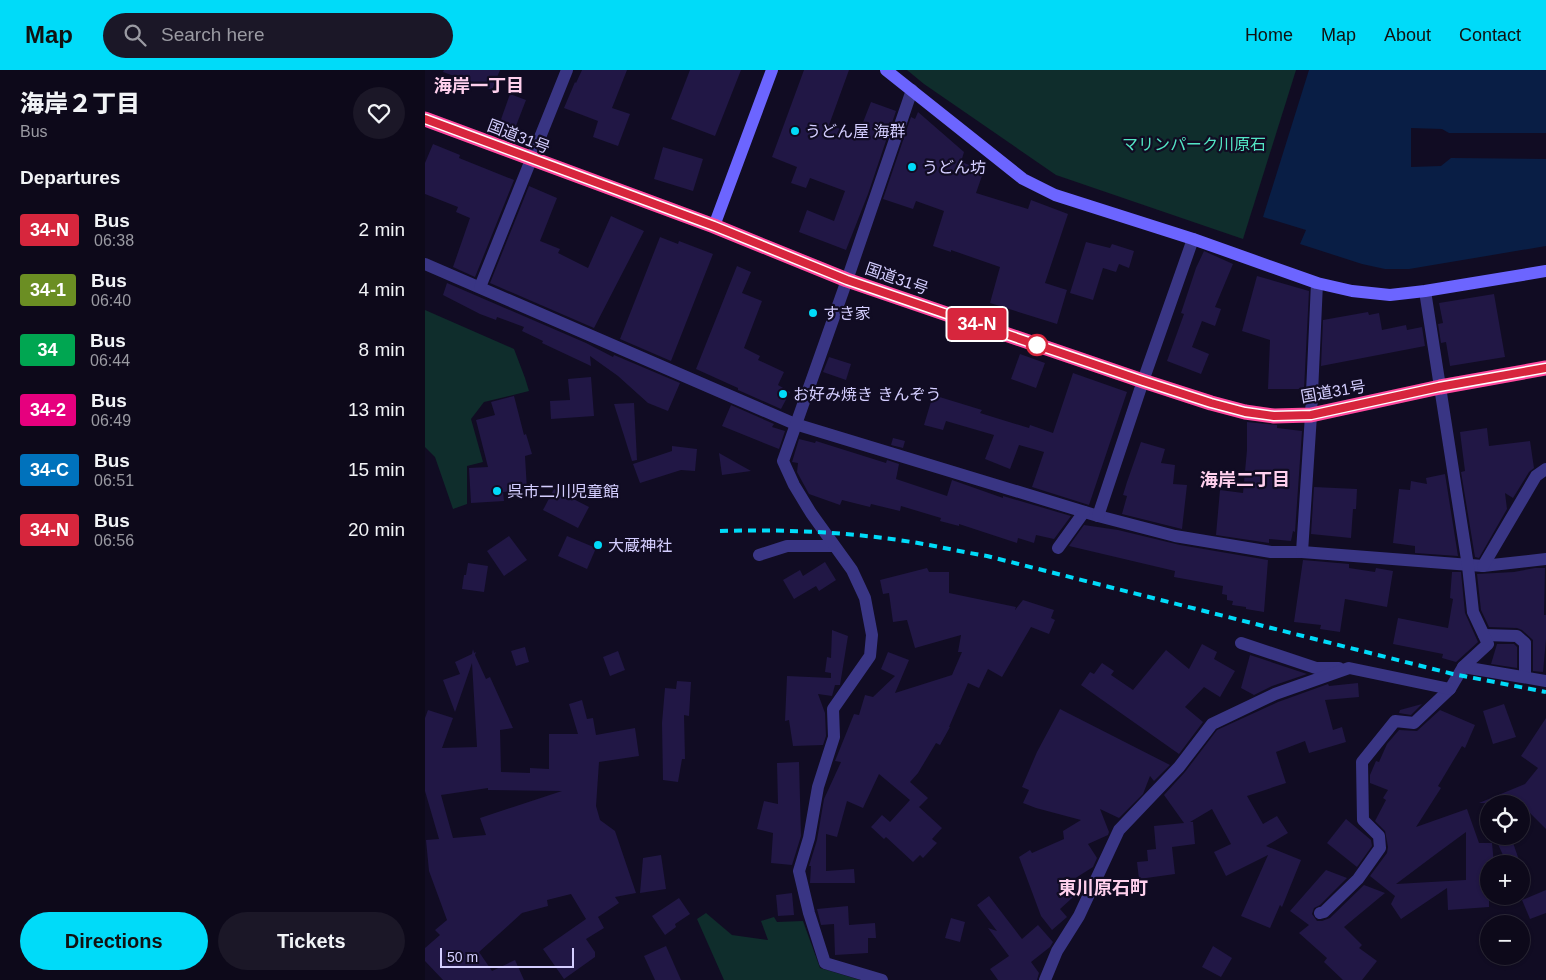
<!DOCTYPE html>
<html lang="en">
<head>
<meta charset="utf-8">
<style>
	body { margin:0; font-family:Helvetica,"Noto Sans JP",sans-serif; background:#1b1727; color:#f1f3f6; height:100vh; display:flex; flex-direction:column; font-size:19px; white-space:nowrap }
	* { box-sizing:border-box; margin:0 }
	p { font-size:16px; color:#9a9aa2 }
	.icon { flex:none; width:28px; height:28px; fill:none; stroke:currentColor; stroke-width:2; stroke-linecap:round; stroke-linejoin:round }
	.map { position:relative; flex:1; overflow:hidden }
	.drawer { display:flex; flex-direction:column; background:#0d091a; width:425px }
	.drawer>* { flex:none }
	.badge { padding:0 10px; border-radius:4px; font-size:18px; line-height:32px }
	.controls { position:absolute; left:1055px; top:725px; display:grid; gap:10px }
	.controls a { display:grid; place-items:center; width:50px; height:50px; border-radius:50%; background:#0d091a; box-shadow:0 1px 4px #0004,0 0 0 1px #2d2a39; font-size:25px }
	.scale { position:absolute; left:15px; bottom:12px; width:134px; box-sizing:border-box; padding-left:5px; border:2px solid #d4ceff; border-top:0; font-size:14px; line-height:18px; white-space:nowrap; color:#d4ceff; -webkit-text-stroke:4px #110c23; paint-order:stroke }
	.map>.badge { position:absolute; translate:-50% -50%; box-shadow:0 0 0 2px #fff }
	h2 { padding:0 20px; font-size:19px; line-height:45px }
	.round { display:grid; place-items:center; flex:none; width:52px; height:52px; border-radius:26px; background:#1b1727 }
	.head { display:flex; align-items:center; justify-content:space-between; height:85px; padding:0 20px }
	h1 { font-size:24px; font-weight:800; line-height:38px }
	.primary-button { display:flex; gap:10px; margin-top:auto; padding:10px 20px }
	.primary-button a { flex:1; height:58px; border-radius:30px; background:#00dbf9; color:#111; font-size:20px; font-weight:800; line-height:58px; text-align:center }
	.primary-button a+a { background:#1b1727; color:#f1f3f6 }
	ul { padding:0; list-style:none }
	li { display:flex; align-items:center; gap:15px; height:60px; padding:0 20px }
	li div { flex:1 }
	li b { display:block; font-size:19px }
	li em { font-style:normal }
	li .badge { min-width:55px; font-weight:700; text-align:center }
	header { display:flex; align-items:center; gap:30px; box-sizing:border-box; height:70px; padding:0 25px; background:#00dbf9; color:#111 }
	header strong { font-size:24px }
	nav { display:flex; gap:28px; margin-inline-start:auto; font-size:18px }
	.search { width:350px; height:45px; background:#1b1727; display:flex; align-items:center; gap:12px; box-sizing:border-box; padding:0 18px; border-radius:28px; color:#9a9aa2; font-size:19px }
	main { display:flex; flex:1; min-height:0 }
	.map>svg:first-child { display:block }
	.green { fill:#0f2d2c }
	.water { fill:#091e45 }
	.building { fill:#211745; fill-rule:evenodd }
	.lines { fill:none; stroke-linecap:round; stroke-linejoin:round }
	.street { stroke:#393584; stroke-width:12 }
	.secondary { stroke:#6c65ff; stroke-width:12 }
	.highway { stroke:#ff499d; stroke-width:15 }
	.rail { stroke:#00dbf9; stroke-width:4; stroke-dasharray:8 6; stroke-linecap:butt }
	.line-casing { stroke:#fff; stroke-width:11 }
	.line { stroke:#d7263d; stroke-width:8 }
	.poi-dot { fill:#00dbf9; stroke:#110c23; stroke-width:2 }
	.stop-dot { fill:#fff; stroke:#d7263d; stroke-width:2.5 }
	.labels { text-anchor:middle; stroke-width:4.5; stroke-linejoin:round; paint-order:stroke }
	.poi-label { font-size:16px; fill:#d4ceff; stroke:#110c23; text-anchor:start }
	.street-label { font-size:16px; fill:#d4ceff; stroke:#110c23 }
	.park-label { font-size:16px; fill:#53e5c4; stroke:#110c23 }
	.neighbourhood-label { font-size:18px; font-weight:bold; fill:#ffd0ed; stroke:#110c23 }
</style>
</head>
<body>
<header>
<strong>Map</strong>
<div class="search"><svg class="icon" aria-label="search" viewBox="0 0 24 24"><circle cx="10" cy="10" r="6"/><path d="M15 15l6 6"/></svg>Search here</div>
<nav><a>Home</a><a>Map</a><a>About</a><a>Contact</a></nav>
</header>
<main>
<section class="drawer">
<div class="head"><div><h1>海岸２丁目</h1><p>Bus</p></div><a class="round"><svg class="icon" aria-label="heart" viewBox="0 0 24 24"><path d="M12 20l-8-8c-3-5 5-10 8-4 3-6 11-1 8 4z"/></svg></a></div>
<h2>Departures</h2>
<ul>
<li><span class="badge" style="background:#d7263d;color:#fff">34-N</span><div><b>Bus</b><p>06:38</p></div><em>2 min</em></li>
<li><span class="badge" style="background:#6b8e23;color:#fff">34-1</span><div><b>Bus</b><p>06:40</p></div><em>4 min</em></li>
<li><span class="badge" style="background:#00a651;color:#fff">34</span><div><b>Bus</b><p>06:44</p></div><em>8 min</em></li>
<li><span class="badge" style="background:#e6007e;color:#fff">34-2</span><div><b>Bus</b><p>06:49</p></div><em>13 min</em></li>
<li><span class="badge" style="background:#0072bc;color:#fff">34-C</span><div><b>Bus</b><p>06:51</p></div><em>15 min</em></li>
<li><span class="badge" style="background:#d7263d;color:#fff">34-N</span><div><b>Bus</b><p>06:56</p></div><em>20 min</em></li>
</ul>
<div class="primary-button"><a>Directions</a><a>Tickets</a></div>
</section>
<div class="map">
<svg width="1121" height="910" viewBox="0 0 1121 910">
	<rect width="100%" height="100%" fill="#110c23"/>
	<g class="green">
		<polygon points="482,0 871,0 818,169 631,105 499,14"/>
		<polygon points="0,240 89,279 100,308 104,321 59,332 46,349 58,392 42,396 42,434 28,439 10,387 0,377"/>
		<polygon points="281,843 307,865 343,870 336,851 349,847 352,852 378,851 395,898 435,910 299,910 272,849"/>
	</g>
	<polygon class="water" points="884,0 1121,0 1121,63 1024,63 1017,59 986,58 986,97 1016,96 1026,88 1121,89 1121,176 984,199 960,199 937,194 875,174 881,160 838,147"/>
	<g class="building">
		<polygon points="19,0 75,0 67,20 18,2"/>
		<polygon points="157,0 202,0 187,38 205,44 193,76 168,67 173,51 139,38 150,12 151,13"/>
		<polygon points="265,0 316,0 290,66 246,49"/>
		<polygon points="379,0 424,0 404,55 433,65 446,32 471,41 443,124 421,180 374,162 382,140 409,151 420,121 385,108 381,118 366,113 372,97 347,87"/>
		<polygon points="85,24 101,30 89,61 74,55"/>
		<polygon points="493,42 539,82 536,92 559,100 551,123 603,139 606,130 643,144 620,213 642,220 632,254 565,233 575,197 526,180 526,182 508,176 519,141 491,131 488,139 458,129 486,47 490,49"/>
		<polygon points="8,74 35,85 34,88 89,110 50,207 28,197 45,148 31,142 33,137 0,124 0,93"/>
		<polygon points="238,77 278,89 268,121 229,109"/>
		<polygon points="104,116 132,128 115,171 135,179 133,183 163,198 186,146 219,161 169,258 65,213"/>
		<polygon points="235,167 253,174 254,171 288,184 246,291 195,269"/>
		<polygon points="661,172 685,178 687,174 709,181 704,198 694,194 691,202 678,198 668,230 645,223"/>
		<polygon points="779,181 808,194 790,237 796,239 790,256 777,251 767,277 784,284 776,304 742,291 759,244 756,243 771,198"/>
		<polygon points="312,196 326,202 317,223 337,231 319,278 335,286 333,290 359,302 353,315 365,322 356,339 313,320 313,318 271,299"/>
		<polygon points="832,206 884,221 879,319 843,319 845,270 817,261"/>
		<polygon points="22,213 161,273 188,287 189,285 255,313 243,341 223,333 193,306 165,286 166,296 117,273 118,271 97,261 99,257 72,247 71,250 55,244 18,225"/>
		<polygon points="1069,224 1080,287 1025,296 1021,272 1016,273 1013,254 1018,253 1014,233"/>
		<polygon points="943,242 944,245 954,243 957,260 981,255 982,260 997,257 1000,276 896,296 898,250"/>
		<polygon points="595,284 620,293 611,318 586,309"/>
		<polygon points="404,287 426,294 421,310 398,302"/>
		<polygon points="648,303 702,322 664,435 607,417 619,382 594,375 585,399 560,389 569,365 521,351 518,360 499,355 508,325 557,340 555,343 604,358 605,355 628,363"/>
		<polygon points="166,307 169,346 126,349 125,331 145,330 143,309"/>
		<polygon points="89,326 99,365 101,364 107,384 100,386 102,420 78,422 79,431 46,433 44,398 63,397 51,350 70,345 66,332"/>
		<polygon points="209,333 212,390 207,391 189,334"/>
		<polygon points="306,335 349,354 347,357 360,361 354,379 297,356"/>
		<polygon points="822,352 852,355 852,358 877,361 870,462 868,461 866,471 844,469 844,473 791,465 795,420 818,423 822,380"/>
		<polygon points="1062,358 1064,376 1105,371 1109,398 1104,402 1088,428 1080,423 1082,439 1054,488 1050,487 1036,402 1040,401 1035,362"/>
		<polygon points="468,368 480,371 478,378 466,375"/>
		<polygon points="374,369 390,373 391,371 461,393 462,390 474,394 471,409 522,426 527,410 578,428 578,426 646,446 629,469 611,465 609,473 593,468 592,473 534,454 534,456 515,451 516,448 476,436 475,441 446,434 445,437 417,430 415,435 384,424 372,402 373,393 367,392"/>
		<polygon points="716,372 740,379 736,393 750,395 748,414 762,415 757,459 697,444 702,426 698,425 702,412"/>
		<polygon points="247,376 272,379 270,401 256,400 215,413 208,394 247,381"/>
		<polygon points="294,383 326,401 297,405"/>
		<polygon points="1020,404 1033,486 990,483 990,476 968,473 974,419 985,420 986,411 1002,414 1001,408"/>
		<polygon points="889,417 932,419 931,439 928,439 926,468 886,464"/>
		<polygon points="129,419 164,437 153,458 118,440"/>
		<polygon points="659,455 693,460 755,475 843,490 839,542 821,539 821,537 807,535 808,531 802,530 802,525 797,524 798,516 749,507 750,501 644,476"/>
		<polygon points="84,466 102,490 79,506 62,481"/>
		<polygon points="142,466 171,478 162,499 133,486"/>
		<polygon points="878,490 924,494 924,498 950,502 951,498 968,501 962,537 920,529 915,562 895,559 896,555 869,552"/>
		<polygon points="400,492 411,510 394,521 391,516 369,529 358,510 375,500 378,506"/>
		<polygon points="43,493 63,496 59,522 37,519 39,505 41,505"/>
		<polygon points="502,498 504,502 524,502 524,523 591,537 590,540 598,530 629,540 626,548 630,550 624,564 606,557 577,607 563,599 554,618 543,613 524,657 525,657 515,675 511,673 493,703 485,712 503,728 494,737 517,758 507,769 512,773 498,788 495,785 488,792 461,767 459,769 446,757 457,745 465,752 485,730 454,704 438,738 422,731 412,767 401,764 401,801 429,799 430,813 385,813 386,796 384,796 392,770 399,729 416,692 410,691 429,644 434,645 440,625 448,627 470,606 456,599 463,582 484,590 470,623 527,605 537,582 533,582 536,565 490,578 482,550 468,552 464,523 458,524 455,510"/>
		<polygon points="1110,498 1120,498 1119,545 1121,545 1121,569 1118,602 1108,601 1108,570 1097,560 1092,558 1064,557 1056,540 1052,504 1089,502"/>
		<polygon points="1027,502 1036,502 1040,543 1053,572 1031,592 1017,588 1018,584 968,574 973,548 1023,558 1028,529 1025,528"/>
		<polygon points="407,560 423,566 415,615 410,615 407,626 393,624 400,643 401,666 398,675 368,676 364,650 360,651 362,606 406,608 406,603 400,602 402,587 406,588"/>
		<polygon points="777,574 792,582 789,589 810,601 795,627 779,617 760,637 778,652 754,684 656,615 665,602 669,604 677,593 689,601 686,605 708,620 741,580 764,599"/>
		<polygon points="1072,574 1089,574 1092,577 1092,598 1066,594"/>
		<polygon points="100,577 104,592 91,596 86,581"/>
		<path d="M48,579L49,583L51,582L50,585L61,609L65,607L88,658L75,660L76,702L105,703V698L124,699V664H153L144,634L157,630L162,649L168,648L171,665L210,658L214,686L174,692L171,736L175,750L190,761L211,823L190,827L194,833L173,847L179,858L161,869L170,882V887L139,909L118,879L161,849L146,824L122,830L123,836L97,843L54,882L67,901L90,890L99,910H18L0,891V878L15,865L10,860L22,850L4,801L1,770L14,769L0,721V648L3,640L28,648L17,678L52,677L47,593L30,642L18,610L35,604L30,592L47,584ZM63,718V720L137,721L55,748L61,765L28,768L16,725Z"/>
		<polygon points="193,581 200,600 185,606 178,587"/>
		<polygon points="825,585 882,604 847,616 829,625 816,618"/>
		<polygon points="252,611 266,612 264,646 259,645 260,689 257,689 253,712 238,710 237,653 240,618 251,619"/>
		<polygon points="933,613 934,627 900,630 908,660 917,657 921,672 884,683 880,671 851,682 861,713 822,726 838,754 852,746 863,763 841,776 876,790 857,837 855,835 845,858 816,846 843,785 801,806 789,782 806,774 787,739 765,752 768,752 770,774 747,777 750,804 714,809 712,792 723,791 722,780 731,779 729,756 759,753 739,725 760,702 792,660 853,632 903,614 904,616"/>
		<polygon points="997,634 986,645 974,643 975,640"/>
		<polygon points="1079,634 1091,667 1068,674 1058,641"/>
		<polygon points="635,639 745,695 729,711 725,706 718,724 694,748 675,739 684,762 683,765 663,774 672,788 668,797 649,809 657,819 635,839 642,847 627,860 616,846 594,787 605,780 607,783 639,769 638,761 656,750 611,738 598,733 604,720 597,717 612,682"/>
		<path d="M1015,640L1050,655L1040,678L1037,676L1013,716L1016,718L991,757L1042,739L1054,773H1067L1069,794H1064V837L1023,840L1022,818L976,849L966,834L970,826L945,806L962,783L963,777L960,761L950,751L961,730L958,728L963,720L945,713V705L951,691L954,692L962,674L974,660L992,661ZM1041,762V810L971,814L1011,784Z"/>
		<polygon points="1121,648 1121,759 1103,741 1096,744 1096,734 1054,733 1100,714 1113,698 1096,686"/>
		<polygon points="374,692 376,766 367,795 346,793 348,763 332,759 339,731 353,734 352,693"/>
		<polygon points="921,749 946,770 947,776 932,797 902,773"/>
		<polygon points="1086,767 1094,790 1082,794 1072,772"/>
		<polygon points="236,785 241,819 215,823 218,788"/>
		<polygon points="901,800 922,808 895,835 889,838 887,844 892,851 897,851 905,848 939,815 960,823 919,857 937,875 934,878 952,891 937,910 918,910 899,892 902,888 874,863 884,855 865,841"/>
		<polygon points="1121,820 1121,843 1105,849 1097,830"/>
		<polygon points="367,823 369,845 353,846 351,825"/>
		<polygon points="564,826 597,869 613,855 628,872 625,877 606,892 614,903 612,910 573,910 565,899 584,886 563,858 572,861 552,835"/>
		<polygon points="254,828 265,844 250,854 251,857 240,865 227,846"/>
		<polygon points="423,836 424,855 450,853 451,868 443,868 443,883 410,885 409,854 396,855 392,839"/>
		<polygon points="526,848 540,852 535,872 520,868"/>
		<polygon points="241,876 256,910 230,910 219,886"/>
		<polygon points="788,876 807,888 796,907 777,897"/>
	</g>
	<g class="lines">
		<g class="street">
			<polyline points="0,194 370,354 673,446 750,466 846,482 877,482 1058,496 1121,489"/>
			<polyline points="55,217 142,0"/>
			<polyline points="673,446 718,311 768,169"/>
			<polyline points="633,478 659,442"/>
			<polyline points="877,482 886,345 892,213"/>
			<polyline points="334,485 362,476 409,476"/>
			<polyline points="1058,496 1111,406 1121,399"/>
			<polyline points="1059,565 1092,566 1100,573 1100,607"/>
			<polyline points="816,573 891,598 914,598"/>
			<polyline points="1038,597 1121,611"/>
			<polyline points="895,843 899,842 933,809 955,778 954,766 938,750 937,692 970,651 989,653 1025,619 1038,597 1063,574 1048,542 1043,496 1000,221"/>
			<polyline points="457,910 400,893 384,843 374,801 384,768 393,717 409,667 408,639 445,586 447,565 440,528 427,500 386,443 369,415 358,391 422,210 487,20"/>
			<polyline points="620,910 632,881 654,846 694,760 754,697 787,654 850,624 924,598 1025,619"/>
		</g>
		<g class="secondary">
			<polyline points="461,0 598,109 630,125 768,169 892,213 927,221 965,225 1000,221 1121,201"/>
			<polyline points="289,156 347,0"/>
		</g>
		<polyline class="highway" points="0,49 289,156 422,210 718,311 786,333 820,342 849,346 886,345 1015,317 1121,298"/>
		<path class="rail" d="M295,461C359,459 423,462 487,472C512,476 537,482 562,486L1028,604L1121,622"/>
	</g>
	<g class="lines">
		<defs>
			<polyline id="line" points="0,49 289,156 422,210 718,311 786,333 820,342 849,346 886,345 1014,317 1121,298"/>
		</defs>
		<use href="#line" class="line-casing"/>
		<use href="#line" class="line"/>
	</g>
	<g class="poi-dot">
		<circle cx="370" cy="61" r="5"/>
		<circle cx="487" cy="97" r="5"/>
		<circle cx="388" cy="243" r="5"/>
		<circle cx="358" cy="324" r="5"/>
		<circle cx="72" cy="421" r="5"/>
		<circle cx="173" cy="475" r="5"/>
	</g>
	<circle class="stop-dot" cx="612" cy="275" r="10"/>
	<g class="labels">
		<g class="poi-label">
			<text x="380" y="67">うどん屋 海群</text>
			<text x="497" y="103">うどん坊</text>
			<text x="398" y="249">すき家</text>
			<text x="368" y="330">お好み焼き きんぞう</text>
			<text x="82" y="427">呉市二川児童館</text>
			<text x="183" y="481">大蔵神社</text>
		</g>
		<g class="street-label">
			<text transform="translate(94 66) rotate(21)" y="6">国道31号</text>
			<text transform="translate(472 208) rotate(19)" y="6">国道31号</text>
			<text transform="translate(908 321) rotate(-10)" y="6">国道31号</text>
		</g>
		<g class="park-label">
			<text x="769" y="80">マリンパーク川原石</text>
		</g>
		<g class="neighbourhood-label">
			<text x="54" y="22">海岸一丁目</text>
			<text x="820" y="416">海岸二丁目</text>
			<text x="678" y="824">東川原石町</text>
		</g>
	</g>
</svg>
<div class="controls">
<a><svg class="icon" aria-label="locate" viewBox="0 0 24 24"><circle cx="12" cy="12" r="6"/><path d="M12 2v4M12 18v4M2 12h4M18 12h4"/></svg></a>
<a>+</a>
<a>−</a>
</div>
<div class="scale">50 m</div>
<b class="badge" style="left:552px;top:254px;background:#d7263d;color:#fff">34-N</b>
</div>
</main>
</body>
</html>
